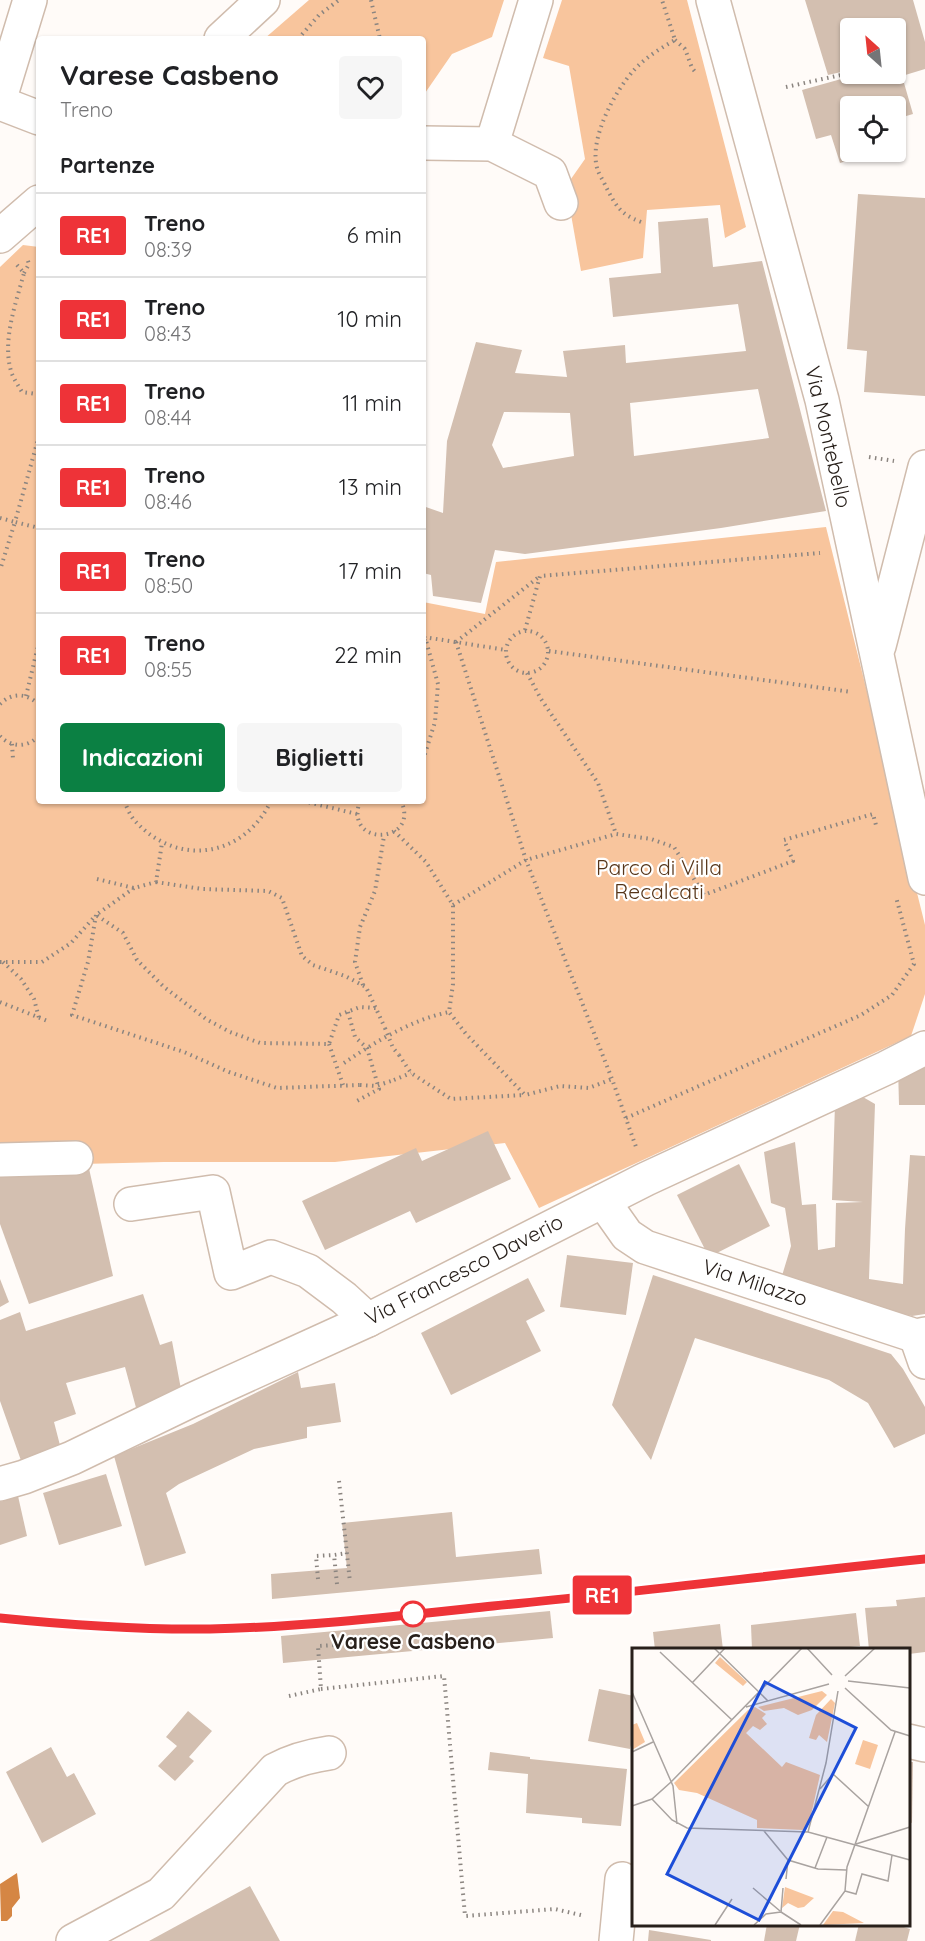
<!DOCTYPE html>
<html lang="it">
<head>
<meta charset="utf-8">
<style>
	body { margin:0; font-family:Quicksand,sans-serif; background:#f6f6f6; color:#202124; height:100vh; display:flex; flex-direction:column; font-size:22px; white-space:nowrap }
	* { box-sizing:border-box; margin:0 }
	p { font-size:20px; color:#757577 }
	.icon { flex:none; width:33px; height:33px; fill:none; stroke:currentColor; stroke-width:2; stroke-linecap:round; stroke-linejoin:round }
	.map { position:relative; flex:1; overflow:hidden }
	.drawer { position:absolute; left:36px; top:36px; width:390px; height:768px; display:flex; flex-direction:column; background:#fff; border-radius:6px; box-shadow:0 2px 4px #0004 }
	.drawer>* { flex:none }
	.badge { padding:0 12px; border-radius:4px; font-size:21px; line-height:39px }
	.needle { width:39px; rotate:333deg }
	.fabs { position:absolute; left:840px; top:18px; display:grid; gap:12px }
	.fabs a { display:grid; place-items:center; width:66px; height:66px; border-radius:6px; background:#fff; box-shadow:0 2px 4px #0004; font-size:30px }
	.map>.badge { position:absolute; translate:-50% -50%; box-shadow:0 0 0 3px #fff }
	h2 { padding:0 24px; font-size:22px; line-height:54px }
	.round { display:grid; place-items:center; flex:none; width:63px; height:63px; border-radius:6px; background:#f6f6f6 }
	.head { display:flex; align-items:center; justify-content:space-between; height:102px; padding:0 24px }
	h1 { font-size:28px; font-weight:800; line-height:45px }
	.button { display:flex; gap:12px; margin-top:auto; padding:12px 24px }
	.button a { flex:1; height:69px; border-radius:6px; background:#0b8043; color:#fff; font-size:24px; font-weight:800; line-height:69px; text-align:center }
	.button a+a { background:#f6f6f6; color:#202124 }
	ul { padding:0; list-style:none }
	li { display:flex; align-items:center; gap:18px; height:84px; padding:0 24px; border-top:2px solid #e0e0e0 }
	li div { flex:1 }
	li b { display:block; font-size:22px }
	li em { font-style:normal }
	li .badge { min-width:66px; font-weight:700; text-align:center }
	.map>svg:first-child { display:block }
	.green { fill:#f8c59d }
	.water { fill:#d58644 }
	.building { fill:#d3bfb0; fill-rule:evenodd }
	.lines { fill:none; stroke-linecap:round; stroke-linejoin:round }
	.minor-casing { stroke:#d0bcad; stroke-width:36 }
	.path { stroke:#8b8580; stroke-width:4; stroke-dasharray:1.5 4.5; stroke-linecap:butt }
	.minor { stroke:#fff; stroke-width:33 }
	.rail-casing { stroke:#8d8682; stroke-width:7 }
	.rail { stroke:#fff; stroke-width:4.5; stroke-dasharray:14; stroke-linecap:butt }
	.path-bridge { stroke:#8b8580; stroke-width:4; stroke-dasharray:1.5 4.5; stroke-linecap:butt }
	.line-casing { stroke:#fff; stroke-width:14 }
	.line { stroke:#ee3338; stroke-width:9 }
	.stop-dot { fill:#fff; stroke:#ee3338; stroke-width:3 }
	.labels { text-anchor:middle; stroke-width:4.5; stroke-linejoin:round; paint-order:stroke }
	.street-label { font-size:21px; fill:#28201b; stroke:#fff }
	.park-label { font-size:21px; fill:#563519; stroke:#fff }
	.stop-label { font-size:21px; font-weight:bold; fill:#28201b; stroke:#fff }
	.inset-road { fill:none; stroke:#a9a3a0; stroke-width:1.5 }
	.view { fill:#1d4ed8; fill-opacity:0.15; stroke:#1d4ed8; stroke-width:3 }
	.inset-edge { fill:none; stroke:#28201b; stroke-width:3 }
</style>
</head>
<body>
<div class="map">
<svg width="925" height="1941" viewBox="0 0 925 1941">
	<rect width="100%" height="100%" fill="#fffbf8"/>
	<g class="green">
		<polygon points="309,0 504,0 492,37 452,54 423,96 423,39 264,39"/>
		<polygon points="562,0 687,0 746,227 725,238 720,205 647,210 643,258 581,271 566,186 585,159 569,66 543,58"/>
		<polygon points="23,245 39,247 39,801 423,801 423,602 485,614 496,562 826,527 925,925 925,994 911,1036 539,1208 505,1143 335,1162 164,1162 0,1166 0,267"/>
	</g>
	<polygon class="water" points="17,1873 20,1898 12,1908 12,1916 7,1921 1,1921 0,1884"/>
	<g class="building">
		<polygon points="805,0 913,0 925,42 925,69 902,76 913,114 896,119 896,106 850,106 850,152 877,152 840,163 831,135 816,139 802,90 859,74 896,74 896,28 850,28 850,70 828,75"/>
		<polygon points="858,194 925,198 925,396 864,392 867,351 847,349"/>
		<path d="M708,218L713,267L762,261L826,511L721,528L525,554L495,550L481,603L433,596L431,575L423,573V506L443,513L447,441L476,342L522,350L515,373L567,377L563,351L625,345L626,363L746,351L738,304L613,317L609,278L661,273L658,222ZM758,389L769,438L634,456L630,403ZM504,412L570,413L574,456L503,468L492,445Z"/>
		<polygon points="925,1053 925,1105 899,1105 898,1067"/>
		<polygon points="856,1093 875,1104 869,1279 903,1284 905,1229 910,1155 925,1156 925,1314 912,1316 862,1304 781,1279 791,1246 785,1208 771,1203 764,1152 795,1142 802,1205 816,1204 818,1250 835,1247 836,1203 863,1202 832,1200 835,1104"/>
		<polygon points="488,1131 511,1179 416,1223 410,1211 325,1250 302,1201 416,1148 422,1161"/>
		<polygon points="88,1164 113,1276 29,1304 0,1224 0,1166"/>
		<polygon points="739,1164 770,1226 709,1257 677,1195"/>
		<polygon points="567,1255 633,1263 626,1315 560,1307"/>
		<polygon points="653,1275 891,1354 903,1369 925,1407 925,1434 894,1448 868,1403 829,1380 695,1338 651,1460 612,1405"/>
		<polygon points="528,1278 545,1311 526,1321 541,1351 451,1395 421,1333"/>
		<polygon points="0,1279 9,1302 0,1307"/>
		<polygon points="143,1294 160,1345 172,1341 183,1400 138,1415 125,1367 66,1383 76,1414 54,1422 63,1457 24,1469 0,1401 0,1320 20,1312 26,1331"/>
		<polygon points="298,1372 301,1388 335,1383 341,1422 307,1427 307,1438 254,1449 179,1484 166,1493 186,1553 145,1566 114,1456 193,1424"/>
		<polygon points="106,1474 122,1526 59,1545 43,1493"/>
		<polygon points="18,1496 27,1536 0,1545 0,1502"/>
		<polygon points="452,1512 456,1557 539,1549 542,1574 272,1599 271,1574 347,1568 342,1523"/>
		<polygon points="925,1597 925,1652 909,1654 909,1650 869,1650 865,1608 897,1606 896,1600"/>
		<polygon points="550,1611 553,1638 283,1663 281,1636"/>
		<polygon points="856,1613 860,1646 820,1650 752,1650 751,1625"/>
		<polygon points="720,1624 723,1650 655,1650 653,1632"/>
		<polygon points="599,1689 634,1696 634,1745 631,1745 630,1749 588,1741"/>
		<polygon points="188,1711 212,1731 189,1757 194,1761 175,1781 158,1766 177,1746 166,1737"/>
		<polygon points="51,1747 67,1777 74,1773 96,1814 42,1843 6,1772"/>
		<polygon points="490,1752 530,1757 530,1759 627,1769 621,1826 582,1823 582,1818 526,1813 528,1774 488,1770"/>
		<polygon points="909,1762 913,1762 912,1823 909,1822"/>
		<polygon points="250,1886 280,1941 149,1941"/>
		<polygon points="767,1924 800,1924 796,1941 764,1941"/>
		<polygon points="859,1924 894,1924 910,1929 907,1941 855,1941"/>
		<polygon points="649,1930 711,1940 711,1941 648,1941"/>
	</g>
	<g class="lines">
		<defs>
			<g id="minor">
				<polyline points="713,0 822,400 925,878"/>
				<polyline points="221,39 263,0"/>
				<polyline points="0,98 30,0"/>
				<polyline points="0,103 39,118"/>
				<polyline points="423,143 492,144 550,173 561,203"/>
				<polyline points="492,144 536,0"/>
				<polyline points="0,236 39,202"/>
				<polyline points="879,646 925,467"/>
				<polyline points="0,1160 76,1158"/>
				<polyline points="603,1201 627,1235 645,1247 916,1336 925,1334"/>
				<polyline points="131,1204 213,1192 231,1273 271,1257 308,1271 344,1298 368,1320"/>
				<polyline points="916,1336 925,1362"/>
				<polyline points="0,1484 24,1477 72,1458 192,1400 368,1320 646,1179 886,1068 925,1048"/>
				<polyline points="908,1741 925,1745"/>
				<path d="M73,1941L161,1894L275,1770C293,1760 309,1756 329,1753"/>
				<polyline points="616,1941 622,1879"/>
			</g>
		</defs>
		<use href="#minor" class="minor-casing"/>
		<g class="path">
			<polyline points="371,0 380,39"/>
			<polyline points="298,39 319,15 339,0"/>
			<polyline points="675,40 685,49 692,68 697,74"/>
			<polyline points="786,87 850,73"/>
			<path d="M641,222C620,214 616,206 606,187C604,182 600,176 598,171C587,141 615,91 634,70C646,57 661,48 675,40L662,0"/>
			<path d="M17,265L24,273C16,303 2,340 11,371C13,378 18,385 22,392L36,394L39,392"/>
			<polyline points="24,273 29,264 27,258"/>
			<polyline points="39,436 15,522 39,528"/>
			<polyline points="869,457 894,461"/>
			<polyline points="0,518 15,522 0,570"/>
			<polyline points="525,630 540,576 820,553"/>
			<circle cx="527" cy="652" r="21"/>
			<polyline points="424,637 506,650"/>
			<polyline points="456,642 526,860 612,1079 636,1147"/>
			<polyline points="456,642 540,576"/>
			<polyline points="423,646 425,638"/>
			<polyline points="549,651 852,692"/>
			<polyline points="527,673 541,699 598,783 616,834"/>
			<polyline points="26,696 39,642"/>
			<path d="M0,704C12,692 28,693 39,705"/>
			<path d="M0,736C11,748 29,748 39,735"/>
			<polyline points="12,744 13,759"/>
			<polyline points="423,760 435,722 438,684 425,637"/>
			<path d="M124,801C127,807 130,816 135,821C178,868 244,857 271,801"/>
			<polyline points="303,801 357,814"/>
			<path d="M360,801C343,848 421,844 401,801"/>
			<polyline points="394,831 426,862 453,905 453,984 449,1012 466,1034 525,1095 560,1086 589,1088 612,1079"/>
			<polyline points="97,879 134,888 156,882 162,843"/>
			<polyline points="156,882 202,889 268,891 282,898 302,956 313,965 345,976 366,987 385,1028"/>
			<polyline points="134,888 96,915 123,933 137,960 164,987 206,1019 230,1032 260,1043 329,1044 339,1015 360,1007 376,1008"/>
			<polyline points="453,905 526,860 616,834 651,839 674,847 704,895 793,861 784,840 873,814 877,829"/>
			<polyline points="96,915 88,962 72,1015 184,1052 229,1072 277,1088 360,1085"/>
			<polyline points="0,962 42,962 71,943 96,915"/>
			<polyline points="3,962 21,979 34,999 39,1018"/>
			<polyline points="363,985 355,962 360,927 375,891 384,836"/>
			<polyline points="0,1002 50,1022"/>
			<polyline points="348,1012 355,1037 367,1048 379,1089 355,1102"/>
			<polyline points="329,1044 343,1085"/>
			<polyline points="399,1055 411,1073 451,1099 524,1095"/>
			<path d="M344,1063C375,1042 411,1020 449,1012"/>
			<polyline points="394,1080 411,1073"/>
			<polyline points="626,1118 861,1015 892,995 914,964 896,897"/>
			<polyline points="339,1481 350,1582"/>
			<polyline points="318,1579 316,1556 334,1555"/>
			<polyline points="337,1584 334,1555 347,1553"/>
			<polyline points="321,1689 444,1676 465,1916 555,1909 585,1916"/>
			<polyline points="289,1696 321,1689 318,1646 352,1644"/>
		</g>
		<use href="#minor" class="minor"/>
		<defs>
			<path id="rail" d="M0,1619C69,1625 140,1630 210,1629C305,1627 399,1616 493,1606C637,1592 781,1575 925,1559"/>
		</defs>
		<use href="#rail" class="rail-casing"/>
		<use href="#rail" class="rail"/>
		<g class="path-bridge">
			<polyline points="385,1028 393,1048 399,1055"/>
			<polyline points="360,1085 376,1086 394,1080"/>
		</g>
	</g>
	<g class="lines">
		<defs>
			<path id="line" d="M0,1618C69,1625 140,1630 210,1629C305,1627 399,1616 493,1606C637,1592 781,1574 925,1559"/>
		</defs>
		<use href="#line" class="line-casing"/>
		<use href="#line" class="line"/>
	</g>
	<circle class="stop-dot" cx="413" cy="1614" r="12"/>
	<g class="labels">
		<g class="street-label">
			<text transform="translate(828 437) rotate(77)" y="7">Via Montebello</text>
			<text transform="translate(464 1270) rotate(-27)" y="7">Via Francesco Daverio</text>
			<text transform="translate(755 1283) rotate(18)" y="7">Via Milazzo</text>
		</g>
		<g class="park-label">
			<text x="659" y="875">Parco di Villa<tspan x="659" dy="24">Recalcati</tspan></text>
		</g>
		<g class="stop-label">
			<text x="413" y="1649">Varese Casbeno</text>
		</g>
	</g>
	<g transform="translate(632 1648)">
		<rect width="278" height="278" fill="#fffbf8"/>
		<path d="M88,9L115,34L111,38L83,15ZM190,43L195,47L180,62L166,67L152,60L132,63L126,59ZM199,51L203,55L195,94L187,87L184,92L177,90L184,67ZM123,59L134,66L130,70L135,76L128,82L121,78L114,85L150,119L154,114L188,127L177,176L171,182L125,180V172L65,145L47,142L42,135L116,62ZM5,75L13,94L0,102V77ZM231,92L246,97L238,121L223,116ZM153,239L182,250L172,259L166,260L156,255L150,260ZM201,263L211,264L232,275L191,277Z" fill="#f8c59d"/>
		<path class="inset-road" d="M82,0L136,53M175,0L200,27M28,4L100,72M213,28L243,0M216,33L278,40M60,35L93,0M213,40L259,82L278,88M0,44L41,138L45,176M114,59L197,36M0,104L21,94M188,141L201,126L237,159M20,151L40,172L55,180L176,184L278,212M0,158L20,151L39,134L170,0M132,183L156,212L186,221L214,222M176,184L194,115L206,43M224,196L278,179M183,220L195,189M154,231L156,212M121,240L148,263M213,243L224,246L230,226L256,233L260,207M149,264L151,240M149,264L169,277M83,277L100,251M122,277L134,266L149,264M188,277L213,243L215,219L263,84"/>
		<path class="view" d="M133,34L224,80L127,272L35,226Z"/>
		<rect width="278" height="278" class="inset-edge"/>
	</g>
</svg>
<div class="fabs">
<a><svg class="needle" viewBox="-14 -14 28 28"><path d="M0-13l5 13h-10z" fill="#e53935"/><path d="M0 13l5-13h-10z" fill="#757577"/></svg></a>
<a><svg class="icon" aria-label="locate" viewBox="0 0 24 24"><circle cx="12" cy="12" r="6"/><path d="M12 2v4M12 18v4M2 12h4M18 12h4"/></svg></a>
</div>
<b class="badge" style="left:602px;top:1595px;background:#ee3338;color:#fff">RE1</b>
<section class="drawer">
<div class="head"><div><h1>Varese Casbeno</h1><p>Treno</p></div><a class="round"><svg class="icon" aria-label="heart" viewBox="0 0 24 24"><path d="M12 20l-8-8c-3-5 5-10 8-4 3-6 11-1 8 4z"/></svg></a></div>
<h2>Partenze</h2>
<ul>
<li><span class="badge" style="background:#ee3338;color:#fff">RE1</span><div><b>Treno</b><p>08:39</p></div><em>6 min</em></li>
<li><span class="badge" style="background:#ee3338;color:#fff">RE1</span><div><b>Treno</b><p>08:43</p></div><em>10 min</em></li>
<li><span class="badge" style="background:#ee3338;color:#fff">RE1</span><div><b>Treno</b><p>08:44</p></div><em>11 min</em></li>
<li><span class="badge" style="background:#ee3338;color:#fff">RE1</span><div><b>Treno</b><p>08:46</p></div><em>13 min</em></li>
<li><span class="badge" style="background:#ee3338;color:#fff">RE1</span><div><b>Treno</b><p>08:50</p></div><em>17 min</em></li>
<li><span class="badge" style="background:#ee3338;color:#fff">RE1</span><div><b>Treno</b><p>08:55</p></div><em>22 min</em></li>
</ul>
<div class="button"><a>Indicazioni</a><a>Biglietti</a></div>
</section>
</div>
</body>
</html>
